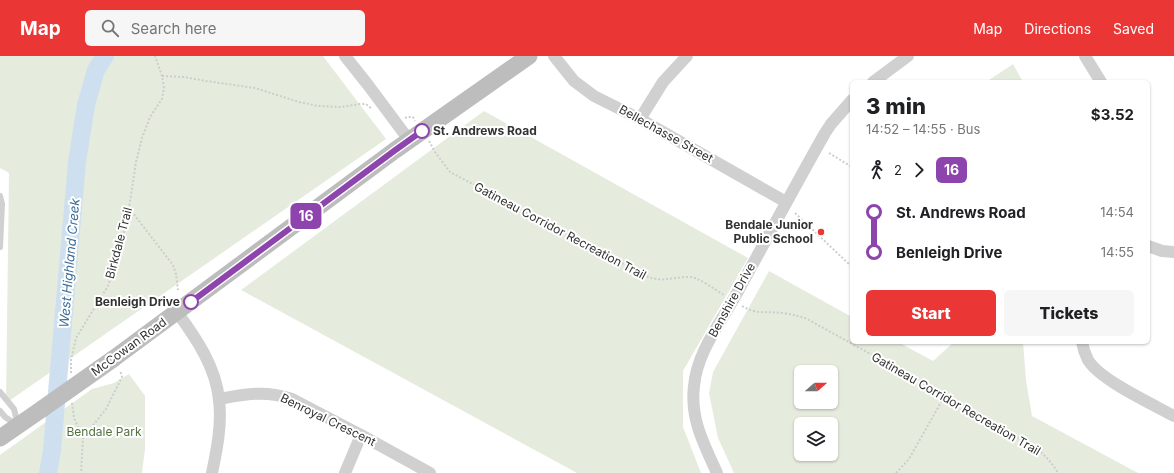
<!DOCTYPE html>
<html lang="en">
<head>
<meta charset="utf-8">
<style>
	body { margin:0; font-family:Inter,sans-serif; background:#f6f6f6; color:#202124; height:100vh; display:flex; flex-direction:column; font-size:15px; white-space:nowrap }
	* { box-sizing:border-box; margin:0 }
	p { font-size:13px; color:#757577 }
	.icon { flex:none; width:22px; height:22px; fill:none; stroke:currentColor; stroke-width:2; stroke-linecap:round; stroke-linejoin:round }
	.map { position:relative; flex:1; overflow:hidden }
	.sheet { position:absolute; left:850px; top:24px; width:300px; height:264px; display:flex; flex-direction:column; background:#fff; border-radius:6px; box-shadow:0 1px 3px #0004 }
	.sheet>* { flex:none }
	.badge { padding:0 8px; border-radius:6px; font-size:14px; line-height:26px }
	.needle { width:26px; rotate:70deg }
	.fabs { position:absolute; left:794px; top:309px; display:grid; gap:8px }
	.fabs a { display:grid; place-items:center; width:44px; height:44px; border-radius:6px; background:#fff; box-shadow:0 1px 3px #0004; font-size:20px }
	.map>.badge { position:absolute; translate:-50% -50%; box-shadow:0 0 0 2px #fff }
	.legs { display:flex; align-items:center; gap:6px; height:44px; padding:0 16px; font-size:13px }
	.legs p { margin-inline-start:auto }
	.summary { display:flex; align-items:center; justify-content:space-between; height:68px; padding:0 16px }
	h1 { font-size:22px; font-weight:800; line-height:30px }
	.primary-button { display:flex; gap:8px; margin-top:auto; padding:8px 16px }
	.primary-button a { flex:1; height:46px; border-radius:6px; background:#ea3735; color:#fff; font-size:16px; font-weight:800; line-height:46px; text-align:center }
	.primary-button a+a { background:#f6f6f6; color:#202124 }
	ul { padding:0 16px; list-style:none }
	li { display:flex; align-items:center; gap:14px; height:40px; font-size:15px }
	li i { display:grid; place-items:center; width:6px; height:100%; margin:0 5px; background:currentColor }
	li i::after { content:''; width:10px; height:10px; margin:-5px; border:3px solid; border-radius:50%; background:#fff }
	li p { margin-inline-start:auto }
	li:first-child i { background:linear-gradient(#0000 50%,currentColor 0) }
	li:last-child i { background:linear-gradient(currentColor 50%,#0000 0) }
	header { display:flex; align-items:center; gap:24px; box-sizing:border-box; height:56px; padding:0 20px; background:#ea3735; color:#fff }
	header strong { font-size:19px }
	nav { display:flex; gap:22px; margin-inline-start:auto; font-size:14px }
	.search { width:280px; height:36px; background:#f6f6f6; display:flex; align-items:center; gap:10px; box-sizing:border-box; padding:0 14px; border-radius:6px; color:#757577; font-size:15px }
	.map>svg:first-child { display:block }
	.green { fill:#e5ecde; fill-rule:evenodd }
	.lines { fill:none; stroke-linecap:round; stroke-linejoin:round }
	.river { stroke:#cedfef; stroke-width:18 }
	.path { stroke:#cdcdcd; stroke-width:2; stroke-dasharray:2 2; stroke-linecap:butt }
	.lane { stroke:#d0d0d0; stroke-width:6 }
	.street { stroke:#d0d0d0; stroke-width:12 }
	.secondary { stroke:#bdbdbd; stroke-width:17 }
	.secondary-bridge { stroke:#bdbdbd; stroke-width:17 }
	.line-1-casing { stroke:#fff; stroke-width:9 }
	.line-1 { stroke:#8e44ad; stroke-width:6 }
	.stop-1-dot { fill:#fff; stroke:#8e44ad; stroke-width:2 }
	.poi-dot { fill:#ea3735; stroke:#fff; stroke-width:1.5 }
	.labels { text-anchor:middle; stroke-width:4; stroke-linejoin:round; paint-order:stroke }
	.stop-label { font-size:12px; font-weight:bold; fill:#333; stroke:#fff; text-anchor:start }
	.street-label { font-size:12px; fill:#333; stroke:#fff }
	.poi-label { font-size:12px; font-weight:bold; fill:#333; stroke:#fff; text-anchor:end }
	.park-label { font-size:12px; fill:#51713e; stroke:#fff }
	.water-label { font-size:13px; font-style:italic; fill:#3d6d99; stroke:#fff }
</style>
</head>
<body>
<header>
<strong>Map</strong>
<div class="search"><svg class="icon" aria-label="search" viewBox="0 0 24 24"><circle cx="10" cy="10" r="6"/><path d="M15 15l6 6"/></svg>Search here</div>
<nav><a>Map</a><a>Directions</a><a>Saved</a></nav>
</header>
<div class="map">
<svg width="1174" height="417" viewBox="0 0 1174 417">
	<rect width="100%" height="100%" fill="#fff"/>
	<g class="green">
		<polygon points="0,0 323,0 386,83 6,347 9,117 0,112"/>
		<polygon points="1013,8 1023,26 986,26"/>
		<polygon points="484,55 748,202 683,315 683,371 701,417 577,417 241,234"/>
		<path d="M769,215L852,261V286H898L933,305L954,286H1023L1026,324L1032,360L1138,417H734L718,382L709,337L713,316ZM801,316H831V346H801ZM801,368H831V398H801Z"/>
		<polygon points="129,318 145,340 145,393 142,417 0,417 0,399 92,333 114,327"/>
	</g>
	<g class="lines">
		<polyline class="river" points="48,417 52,394 77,106 86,49 96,14 105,0"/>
		<g class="path">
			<polyline points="162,20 184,21 206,25 255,32 299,46 318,50 341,51 360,48 366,48 372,53"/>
			<polyline points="405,62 407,61 413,61 415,65"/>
			<path d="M429,85L435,96L450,116L646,220C663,227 671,221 689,221C699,221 715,234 724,239"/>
			<polyline points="829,97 852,111"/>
			<polyline points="129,152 173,209 176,218 178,234"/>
			<polyline points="795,157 852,211"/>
			<path d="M742,250C757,259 766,255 782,257C791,258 799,260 807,263L945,339L1036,392C1045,399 1052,407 1058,417"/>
			<polyline points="71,317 71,304 76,282 108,230 121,190 129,152 136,106 142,82 150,61 162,43 164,32 162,20 155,0"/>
			<polyline points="72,347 74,362 83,382 81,417"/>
			<polyline points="83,382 106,353 122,321 120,314"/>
			<polyline points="896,417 909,403 945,339"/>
		</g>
		<g class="lane">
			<polyline points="0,140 2,148 0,191"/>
			<polyline points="0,336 14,353 18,369"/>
			<polyline points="0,355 5,361 17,369"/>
		</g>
		<g class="street">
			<polyline points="345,0 368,29 409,84"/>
			<polyline points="554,0 574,25 594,40 640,63 786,146"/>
			<polyline points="1085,0 1101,26"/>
			<polyline points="873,26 908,0"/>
			<polyline points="640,63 663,26 687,0"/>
			<polyline points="1148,190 1162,195 1174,196"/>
			<path d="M177,256C196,282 216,311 219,344C222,368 217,393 212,417"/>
			<path d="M1082,286C1083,292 1085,298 1088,304C1100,324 1152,348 1174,360"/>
			<path d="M219,343C245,338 266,334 292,343L361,379L430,417"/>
			<polyline points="345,417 361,379"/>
			<path d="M717,417C704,388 690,363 694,330C697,296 721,266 737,237C766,184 795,130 825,77L831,68L852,44"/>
		</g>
		<g class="secondary">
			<polyline points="113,303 394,95 529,0"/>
			<polyline points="0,382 42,353"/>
		</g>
		<polyline class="secondary-bridge" points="42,353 113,303"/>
	</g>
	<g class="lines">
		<defs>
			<polyline id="line-1" points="191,246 394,95 422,75"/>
		</defs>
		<use href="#line-1" class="line-1-casing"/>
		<use href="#line-1" class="line-1"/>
	</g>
	<g class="stop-1-dot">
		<circle cx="422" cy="75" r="7"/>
		<circle cx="191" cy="246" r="7"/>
	</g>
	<circle class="poi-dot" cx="821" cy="176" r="4"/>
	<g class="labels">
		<g class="stop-label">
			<text x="433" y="79">St. Andrews Road</text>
			<text x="180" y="250" text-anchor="end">Benleigh Drive</text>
		</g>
		<g class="street-label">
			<text transform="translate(666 78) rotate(29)" y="4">Bellechasse Street</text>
			<text transform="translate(560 175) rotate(28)" y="4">Gatineau Corridor Recreation Trail</text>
			<text transform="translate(119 187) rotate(-75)" y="4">Birkdale Trail</text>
			<text transform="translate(732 244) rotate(-61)" y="4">Benshire Drive</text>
			<text transform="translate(129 291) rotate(-36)" y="4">McCowan Road</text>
			<text transform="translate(956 348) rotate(30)" y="4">Gatineau Corridor Recreation Trail</text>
			<text transform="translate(328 364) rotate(26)" y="4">Benroyal Crescent</text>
		</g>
		<g class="poi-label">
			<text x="813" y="173">Bendale Junior<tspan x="813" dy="14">Public School</tspan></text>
		</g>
		<g class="park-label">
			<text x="104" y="380">Bendale Park</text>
		</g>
		<g class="water-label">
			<text transform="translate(69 207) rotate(-85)" y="5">West Highland Creek</text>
		</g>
	</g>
</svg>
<div class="fabs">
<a><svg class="needle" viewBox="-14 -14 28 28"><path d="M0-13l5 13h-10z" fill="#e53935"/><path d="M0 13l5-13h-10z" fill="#757577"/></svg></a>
<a><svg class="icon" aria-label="layers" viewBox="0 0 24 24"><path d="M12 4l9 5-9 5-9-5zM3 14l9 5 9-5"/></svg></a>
</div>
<b class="badge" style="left:306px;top:160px;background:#8e44ad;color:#fff">16</b>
<section class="sheet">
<div class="summary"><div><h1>3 min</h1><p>14:52 – 14:55 · Bus</p></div><b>$3.52</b></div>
<div class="legs"><svg class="icon" aria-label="walk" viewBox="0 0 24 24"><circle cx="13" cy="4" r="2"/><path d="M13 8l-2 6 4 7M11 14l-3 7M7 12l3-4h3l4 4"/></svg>2<svg class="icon" aria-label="forward" viewBox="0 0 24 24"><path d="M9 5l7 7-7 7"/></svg><b class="badge" style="background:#8e44ad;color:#fff">16</b></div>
<ul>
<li><i style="color:#8e44ad"></i><b>St. Andrews Road</b><p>14:54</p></li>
<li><i style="color:#8e44ad"></i><b>Benleigh Drive</b><p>14:55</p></li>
</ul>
<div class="primary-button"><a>Start</a><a>Tickets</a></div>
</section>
</div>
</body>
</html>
